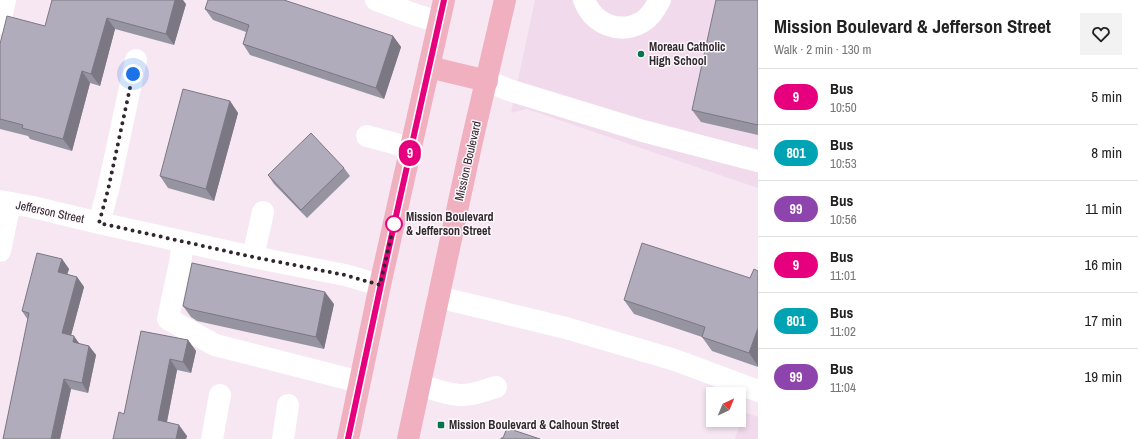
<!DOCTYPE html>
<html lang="en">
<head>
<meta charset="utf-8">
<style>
	body { margin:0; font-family:"Archivo Narrow",sans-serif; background:#f2f2f2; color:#222; height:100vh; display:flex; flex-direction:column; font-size:15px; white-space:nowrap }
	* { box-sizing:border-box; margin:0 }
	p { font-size:13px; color:#767676 }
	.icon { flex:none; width:22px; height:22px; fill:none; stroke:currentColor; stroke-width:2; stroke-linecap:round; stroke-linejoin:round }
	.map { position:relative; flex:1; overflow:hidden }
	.sheet { display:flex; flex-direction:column; background:#fff; width:380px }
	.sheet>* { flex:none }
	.badge { padding:0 8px; border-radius:13px; font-size:14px; line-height:26px }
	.needle { width:26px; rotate:44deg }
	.fabs { position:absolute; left:706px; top:387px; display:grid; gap:8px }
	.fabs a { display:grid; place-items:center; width:40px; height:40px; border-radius:0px; background:#fff; box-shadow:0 2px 6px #0003; font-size:20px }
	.you { position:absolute; width:20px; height:20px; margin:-10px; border:3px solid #fff; border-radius:50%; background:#1a73e8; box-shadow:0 0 0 6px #1a73e833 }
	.map>.badge { position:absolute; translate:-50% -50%; box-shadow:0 0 0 2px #fff }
	.round { display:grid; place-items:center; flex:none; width:42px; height:42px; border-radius:0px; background:#f2f2f2 }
	.summary { display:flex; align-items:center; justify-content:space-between; height:68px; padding:0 16px }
	h1 { font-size:19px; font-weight:700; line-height:30px }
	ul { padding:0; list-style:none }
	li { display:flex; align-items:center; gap:12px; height:56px; padding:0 16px; border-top:1px solid #e0e0e0 }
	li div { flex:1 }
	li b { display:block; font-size:15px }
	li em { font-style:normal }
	li .badge { min-width:44px; font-weight:700; text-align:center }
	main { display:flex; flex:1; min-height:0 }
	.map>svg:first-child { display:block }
	.built { fill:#f0daec }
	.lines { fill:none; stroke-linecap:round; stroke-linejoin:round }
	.minor { stroke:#fff; stroke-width:22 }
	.major { stroke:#f1b0bf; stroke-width:22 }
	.wall { fill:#9794a2 }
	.shaded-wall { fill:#7b7884 }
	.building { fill:#b0acbc; stroke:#7b7884 }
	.line-casing { stroke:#fff; stroke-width:9 }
	.line { stroke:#e6007e; stroke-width:6 }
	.walk { stroke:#2f292e; stroke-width:4; stroke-dasharray:0 7.2 }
	.poi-dot { fill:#09744c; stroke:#fdf7fc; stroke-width:1.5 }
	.stop-dot { fill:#fff; stroke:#e6007e; stroke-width:2 }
	.labels { text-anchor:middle; stroke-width:3; stroke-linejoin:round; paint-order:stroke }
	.poi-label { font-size:12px; font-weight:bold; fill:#2f292e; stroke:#fdf7fc; text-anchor:start }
	.street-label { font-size:12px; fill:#2f292e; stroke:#fdf7fc }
	.stop-label { font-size:12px; font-weight:bold; fill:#2f292e; stroke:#fdf7fc; text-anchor:start }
</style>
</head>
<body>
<main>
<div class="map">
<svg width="758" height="439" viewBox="0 0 758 439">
	<rect width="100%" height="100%" fill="#f6e7f3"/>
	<g class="built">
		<polygon points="535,0 758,0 758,188 527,109 511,113"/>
		<polygon points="744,412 758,417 758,439 735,439"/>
	</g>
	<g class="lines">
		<g class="minor">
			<polyline points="376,0 416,15 439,22"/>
			<path d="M584,0C593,24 619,35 642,22C651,17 655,8 660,0"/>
			<polyline points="0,23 5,0"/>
			<polyline points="487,81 509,90 643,131 758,161"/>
			<polyline points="367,136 411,148"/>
			<polyline points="0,201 33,207 99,223 253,257 345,275 380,285"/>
			<polyline points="99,223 108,190 136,60"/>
			<polyline points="183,242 180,263 168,319 215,345 360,382"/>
			<polyline points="0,251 10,203"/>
			<polyline points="253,257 263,212"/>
			<polyline points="438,297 566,328 675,360 758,391"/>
			<path d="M420,385C433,389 446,394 459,395C472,396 485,390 496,387"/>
			<polyline points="212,439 220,395"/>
			<polyline points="283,439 288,405"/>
		</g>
		<g class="major">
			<polyline points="429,67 487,81"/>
			<polyline points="348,439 380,285 444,0"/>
			<polyline points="408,439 472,141 505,0"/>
		</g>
	</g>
	<g class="wall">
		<polygon points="758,0 758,135 701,122 692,110"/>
		<polygon points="186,4 174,45 115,29 100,86 90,83 72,151 30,139 28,136 0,129 0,44 45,26"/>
		<polygon points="205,9 393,36 401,47 384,99 250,55 243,44 246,32 213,20"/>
		<polygon points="230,101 238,113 214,201 168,188 160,176"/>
		<polygon points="344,168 350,176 307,218 274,184 268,175"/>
		<polygon points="62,259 69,269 67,274 77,277 84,287 71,335 80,344 89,346 96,355 88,393 71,389 60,439 3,439 28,320 22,311"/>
		<polygon points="758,271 758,367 712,351 702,337 634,314 624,300 750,278"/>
		<polygon points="334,304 324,349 197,321 191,317 183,306"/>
		<polygon points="141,331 188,340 196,351 191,373 177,370 167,422 187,436 186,439 113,439 124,414"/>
	</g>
	<g class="shaded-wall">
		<polygon points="175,0 183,0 186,4 174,45 166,34"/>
		<polygon points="107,18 115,29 100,86 91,74"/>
		<polygon points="393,36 401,47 384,99 376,88"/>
		<polygon points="82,71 90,83 72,151 63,139"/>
		<polygon points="230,101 238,113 214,201 206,189"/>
		<polygon points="62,259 69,269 65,282 58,272"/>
		<polygon points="77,277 84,287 69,343 62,333"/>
		<polygon points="325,292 334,304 324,349 316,337"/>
		<polygon points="758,328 758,366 749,353"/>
		<polygon points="74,336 81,346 73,342"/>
		<polygon points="188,340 196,351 191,373 183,362"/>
		<polygon points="89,346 96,355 88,393 82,383"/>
		<polygon points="170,359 177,370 165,431 158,420"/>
		<polygon points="64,379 71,389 60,439 51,439"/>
		<polygon points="179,425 187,436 186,439 176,439"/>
	</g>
	<g class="building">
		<polygon points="52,0 175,0 166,34 107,18 91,74 82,71 63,139 22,128 23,125 0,119 0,44 7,16 45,26"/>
		<polygon points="208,0 284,0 393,36 376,88 243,44 249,25 205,9"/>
		<polygon points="716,0 758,0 758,125 692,110"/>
		<polygon points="183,89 230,101 206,189 160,176"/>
		<polygon points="311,133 344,168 301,210 268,175"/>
		<polygon points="642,243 750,278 754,269 758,271 758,328 749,353 702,337 705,327 624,300"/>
		<polygon points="37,253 62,259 58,272 77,277 62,333 74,336 73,342 89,346 82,383 64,379 51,439 3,439 29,313 22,311"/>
		<polygon points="192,263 325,292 316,337 189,309 183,306"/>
		<polygon points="141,331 188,340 183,362 170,359 158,420 179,425 176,439 113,439 119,412 124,414"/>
		<polygon points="507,428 540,439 501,439 501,438 503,438"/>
	</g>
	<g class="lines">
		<defs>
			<polyline id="line" points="348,439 384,270 444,0"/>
		</defs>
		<use href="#line" class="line-casing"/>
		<use href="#line" class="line"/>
		<polyline class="walk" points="133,74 108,190 99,223 253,257 345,275 380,285 394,224"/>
	</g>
	<g class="poi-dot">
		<circle cx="641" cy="54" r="4"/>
		<rect x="437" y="421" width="8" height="8" rx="2"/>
	</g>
	<circle class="stop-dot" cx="394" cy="224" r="8"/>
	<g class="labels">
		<g class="poi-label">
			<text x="649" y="51">Moreau Catholic<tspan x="649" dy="14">High School</tspan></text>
			<text x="449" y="429">Mission Boulevard &amp; Calhoun Street</text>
		</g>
		<g class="street-label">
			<text transform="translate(468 161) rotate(-77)" y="4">Mission Boulevard</text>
			<text transform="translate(50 212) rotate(12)" y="4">Jefferson Street</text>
		</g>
		<g class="stop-label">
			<text x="406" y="221">Mission Boulevard<tspan x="406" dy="14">&amp; Jefferson Street</tspan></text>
		</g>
	</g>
</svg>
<div class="fabs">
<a><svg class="needle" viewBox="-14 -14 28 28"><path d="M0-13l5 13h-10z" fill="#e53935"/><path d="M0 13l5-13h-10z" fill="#767676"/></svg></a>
</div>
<div class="you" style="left:133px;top:74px"></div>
<b class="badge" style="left:410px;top:153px;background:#e6007e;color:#fff">9</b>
</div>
<section class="sheet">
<div class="summary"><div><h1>Mission Boulevard &amp; Jefferson Street</h1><p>Walk · 2 min · 130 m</p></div><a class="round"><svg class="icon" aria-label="heart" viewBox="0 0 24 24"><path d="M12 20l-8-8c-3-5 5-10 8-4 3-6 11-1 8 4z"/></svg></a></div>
<ul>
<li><span class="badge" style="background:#e6007e;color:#fff">9</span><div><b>Bus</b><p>10:50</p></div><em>5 min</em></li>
<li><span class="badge" style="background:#00a3b4;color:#fff">801</span><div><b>Bus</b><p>10:53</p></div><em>8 min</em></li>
<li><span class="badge" style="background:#8e44ad;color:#fff">99</span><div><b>Bus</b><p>10:56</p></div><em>11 min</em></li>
<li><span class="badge" style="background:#e6007e;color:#fff">9</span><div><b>Bus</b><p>11:01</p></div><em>16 min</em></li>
<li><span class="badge" style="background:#00a3b4;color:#fff">801</span><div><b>Bus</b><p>11:02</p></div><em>17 min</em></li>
<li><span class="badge" style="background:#8e44ad;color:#fff">99</span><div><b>Bus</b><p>11:04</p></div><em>19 min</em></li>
</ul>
</section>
</main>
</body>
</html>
